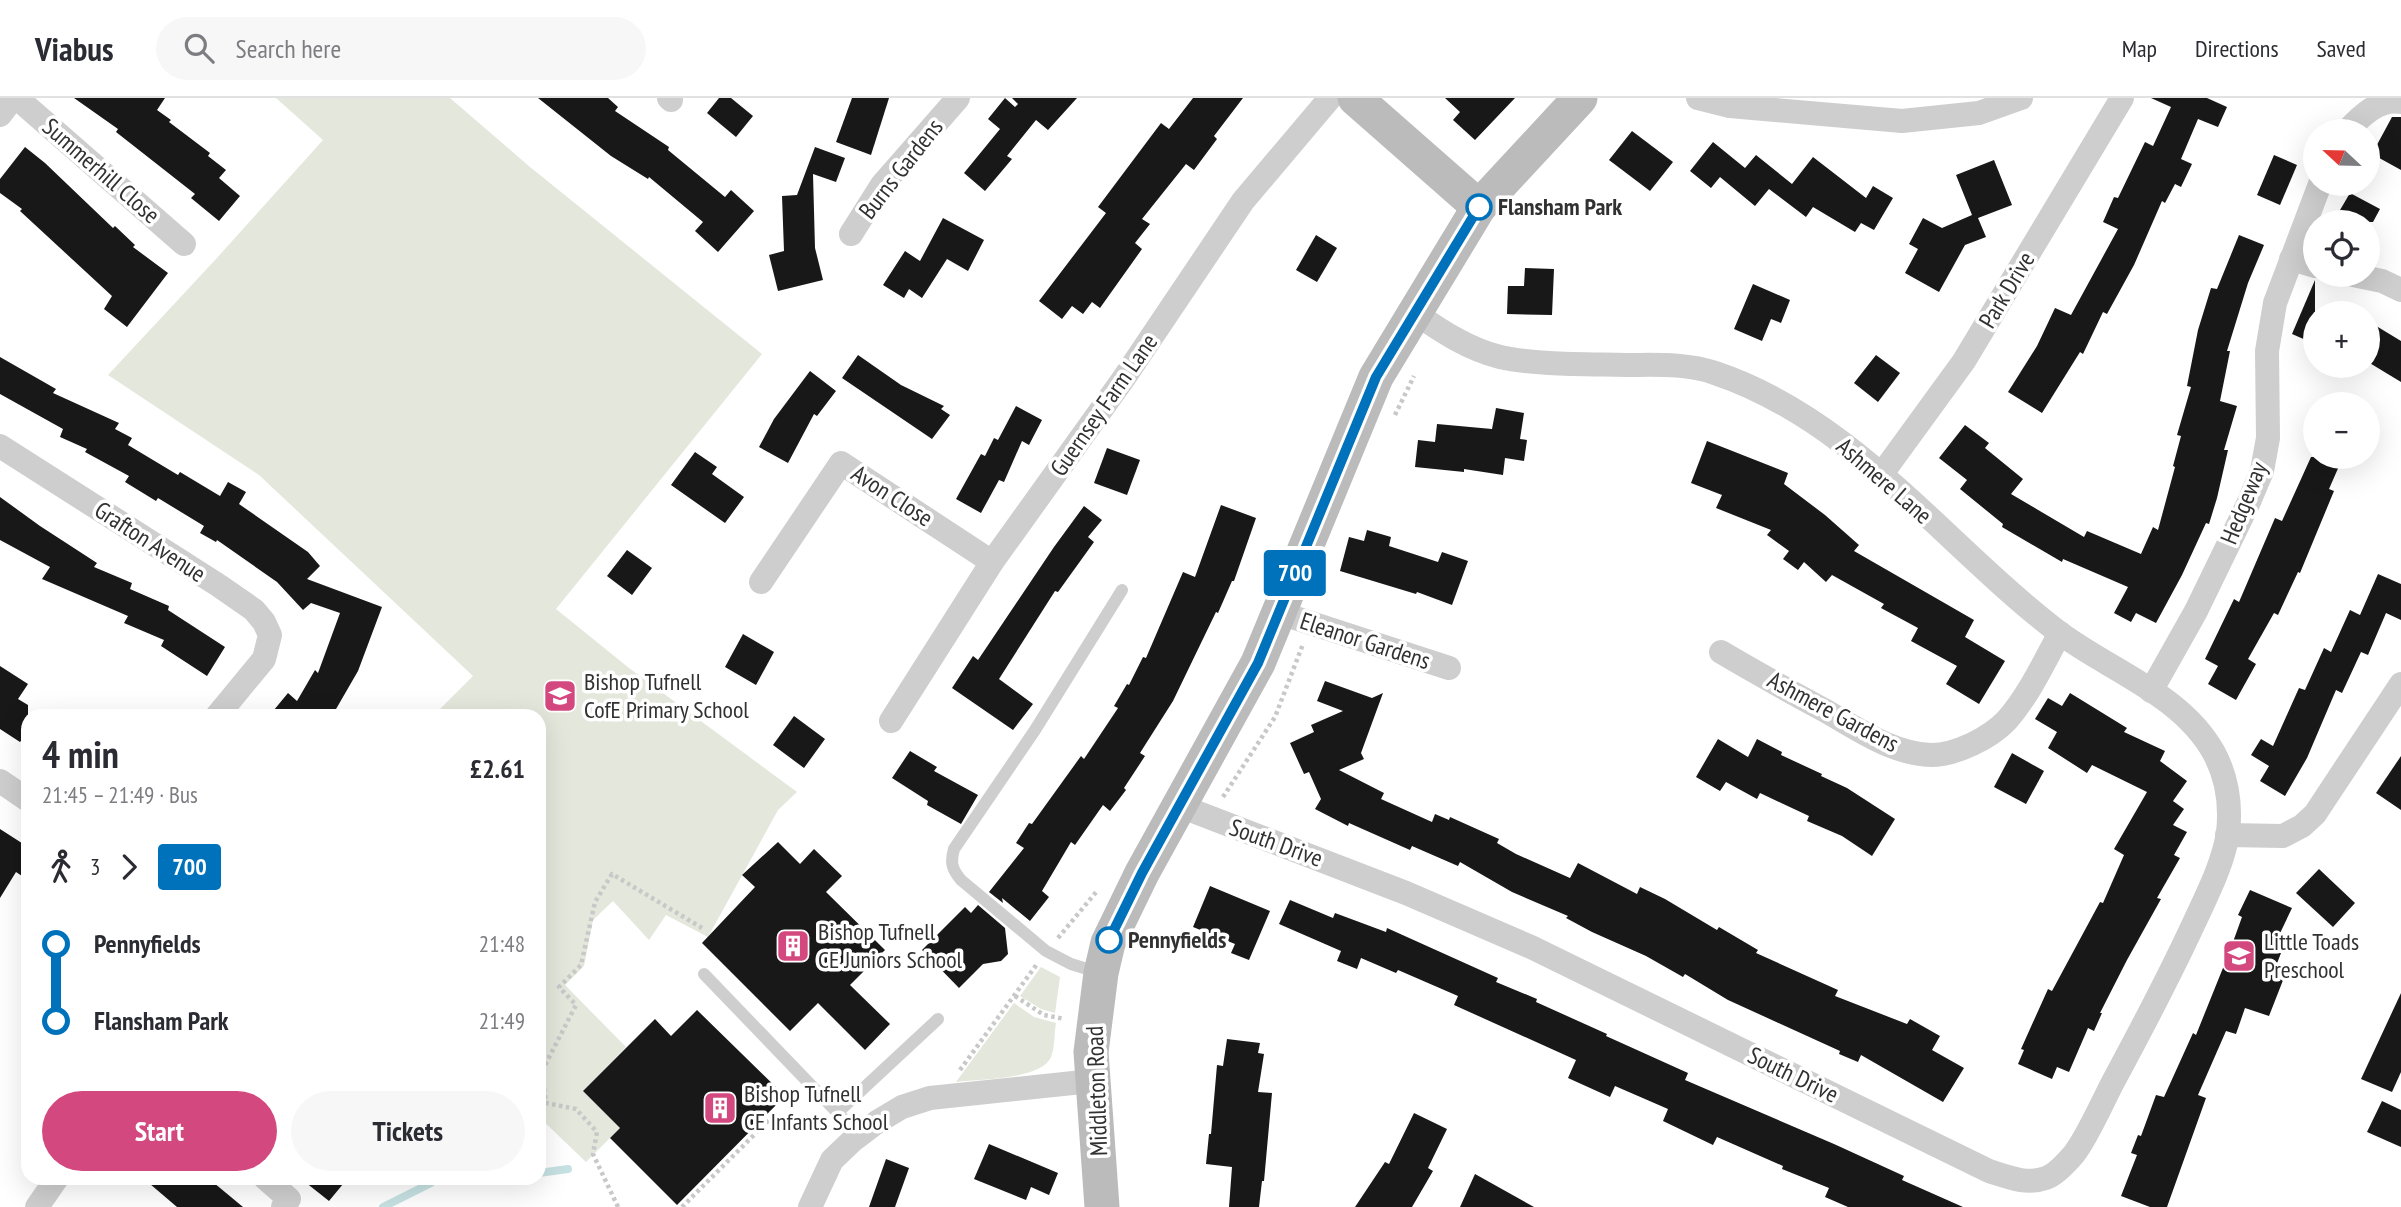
<!DOCTYPE html>
<html lang="en">
<head>
<meta charset="utf-8">
<style>
	body { margin:0; font-family:"PT Sans Narrow",sans-serif; background:#f7f7f7; color:#2b2b33; height:100vh; display:flex; flex-direction:column; font-size:26px; white-space:nowrap }
	* { box-sizing:border-box; margin:0 }
	p { font-size:23px; color:#7c7c81 }
	.icon { flex:none; width:38px; height:38px; fill:none; stroke:currentColor; stroke-width:2; stroke-linecap:round; stroke-linejoin:round }
	.map { position:relative; flex:1; overflow:hidden }
	.details { position:absolute; left:21px; top:611px; width:525px; height:476px; display:flex; flex-direction:column; background:#fff; border-radius:21px; box-shadow:0 7px 28px #0002 }
	.details>* { flex:none }
	.badge { padding:0 14px; border-radius:5px; font-size:24px; line-height:46px }
	.needle { width:46px; rotate:292deg }
	.fabs { position:absolute; left:2303px; top:21px; display:grid; gap:14px }
	.fabs a { display:grid; place-items:center; width:77px; height:77px; border-radius:50%; background:#fff; box-shadow:0 7px 28px #0002; font-size:35px }
	.map>.badge { position:absolute; translate:-50% -50%; box-shadow:0 0 0 4px #fff }
	.legs { display:flex; align-items:center; gap:10px; height:77px; padding:0 21px; font-size:23px }
	.legs p { margin-inline-start:auto }
	.headline { display:flex; align-items:center; justify-content:space-between; height:119px; padding:0 21px }
	h1 { font-size:38px; font-weight:600; line-height:52px }
	.primary-button { display:flex; gap:14px; margin-top:auto; padding:14px 21px }
	.primary-button a { flex:1; height:80px; border-radius:42px; background:#d3487e; color:#fff; font-size:28px; font-weight:600; line-height:80px; text-align:center }
	.primary-button a+a { background:#f7f7f7; color:#2b2b33 }
	ul { padding:0 21px; list-style:none }
	li { display:flex; align-items:center; gap:24px; height:77px; font-size:26px }
	li i { display:grid; place-items:center; width:10px; height:100%; margin:0 9px; background:currentColor }
	li i::after { content:''; width:18px; height:18px; margin:-9px; border:5px solid; border-radius:50%; background:#fff }
	li p { margin-inline-start:auto }
	li:first-child i { background:linear-gradient(#0000 50%,currentColor 0) }
	li:last-child i { background:linear-gradient(currentColor 50%,#0000 0) }
	header { display:flex; align-items:center; gap:42px; box-sizing:border-box; height:98px; padding:0 35px; background:#fff; border-bottom:2px solid #e1e1e2 }
	header strong { font-size:33px }
	nav { display:flex; gap:38px; margin-inline-start:auto; font-size:24px }
	.search { width:490px; height:63px; background:#f7f7f7; display:flex; align-items:center; gap:18px; box-sizing:border-box; padding:0 24px; border-radius:38px; color:#7c7c81; font-size:26px }
	.map>svg:first-child { display:block }
	.green { fill:#e4e7db }
	.lines { fill:none; stroke-linecap:round; stroke-linejoin:round }
	.stream { stroke:#c7e2e3; stroke-width:8 }
	.building { fill:#181818 }
	.path { stroke:#c8c8c8; stroke-width:4.5; stroke-dasharray:3.5 3.5; stroke-linecap:butt }
	.lane { stroke:#cecece; stroke-width:12 }
	.street { stroke:#cecece; stroke-width:24 }
	.secondary { stroke:#bbb; stroke-width:35 }
	.line-1-casing { stroke:#fff; stroke-width:16 }
	.line-1 { stroke:#0072bc; stroke-width:10 }
	.stop-1-dot { fill:#fff; stroke:#0072bc; stroke-width:3.5 }
	.labels { text-anchor:middle; stroke-width:7; stroke-linejoin:round; paint-order:stroke }
	.street-label { font-size:24px; fill:#313131; stroke:#fff }
	.stop-label { font-size:24px; font-weight:bold; fill:#313131; stroke:#fff; text-anchor:start }
	.poi-label { font-size:24px; fill:#313131; stroke:#fff; text-anchor:start }
</style>
</head>
<body>
<header>
<strong>Viabus</strong>
<div class="search"><svg class="icon" aria-label="search" viewBox="0 0 24 24"><circle cx="10" cy="10" r="6"/><path d="M15 15l6 6"/></svg>Search here</div>
<nav><a>Map</a><a>Directions</a><a>Saved</a></nav>
</header>
<div class="map">
<svg width="2401" height="1109" viewBox="0 0 2401 1109">
	<rect width="100%" height="100%" fill="#fff"/>
	<g class="green">
		<polygon points="276,0 450,0 530,69 762,256 556,511 629,570 797,694 778,712 708,839 666,817 649,842 613,803 593,822 584,868 565,887 626,949 583,993 620,1030 586,1064 539,1019 539,618 433,618 473,578 259,377 108,277 216,161 323,42"/>
		<polygon points="1041,869 1060,879 1055,915 1041,911 1020,898"/>
		<path d="M1014,905L1034,919L1056,925C1054,936 1055,949 1051,959C1041,982 979,981 956,984Z"/>
	</g>
	<g class="lines">
		<g class="stream">
			<polyline points="539,1075 568,1071"/>
			<polyline points="383,1109 431,1085 436,1080"/>
		</g>
	</g>
	<g class="building">
		<polygon points="74,0 165,0 157,12 171,22 169,24 210,55 208,58 226,72 219,80 240,98 219,123 191,100 195,96 116,34 118,31"/>
		<polygon points="538,0 608,0 618,9 615,13 669,49 668,52 725,99 731,92 754,113 718,154 695,133 703,124 649,79 648,81 611,58"/>
		<polygon points="719,0 731,0 753,18 736,39 707,15"/>
		<polygon points="852,0 889,0 871,57 836,44"/>
		<polygon points="1005,0 1015,9 1018,6 1012,0 1077,0 1048,32 1036,22 1007,58 1012,61 985,93 964,75 1000,31 988,21"/>
		<polygon points="1193,0 1243,0 1214,38 1217,41 1194,72 1186,66 1142,121 1150,126 1135,145 1142,151 1100,210 1092,204 1083,216 1072,208 1062,221 1039,203 1106,115 1098,109 1161,25 1169,31"/>
		<polygon points="1445,0 1515,0 1475,42 1453,22 1460,14"/>
		<polygon points="2151,0 2207,0 2227,9 2218,29 2198,21 2181,61 2192,66 2181,89 2175,86 2165,105 2162,103 2134,167 2107,216 2103,214 2083,256 2080,254 2042,315 2008,294 2037,248 2055,210 2071,217 2118,131 2103,124 2114,99 2118,100 2145,44 2153,48 2171,9"/>
		<polygon points="2392,19 2401,19 2401,72 2372,56"/>
		<polygon points="1632,33 1673,64 1650,93 1609,62"/>
		<polygon points="1713,44 1745,70 1756,57 1792,86 1813,59 1866,100 1873,88 1893,100 1874,132 1861,125 1855,134 1813,109 1806,119 1769,91 1755,108 1720,79 1711,90 1690,73"/>
		<polygon points="25,49 45,65 113,130 115,128 135,147 133,149 168,175 127,229 104,211 112,198 20,113 22,111 0,95 0,81"/>
		<polygon points="815,49 845,60 836,84 813,76 815,150 823,182 778,193 769,157 784,153 782,98 797,97"/>
		<polygon points="2274,57 2297,67 2280,107 2257,97"/>
		<polygon points="1994,62 2012,107 1978,120 1986,139 1965,147 1939,194 1905,175 1918,151 1909,146 1923,120 1942,130 1972,117 1956,77"/>
		<polygon points="2350,95 2380,111 2373,124 2333,124"/>
		<polygon points="943,120 984,142 968,173 947,161 922,200 909,191 904,200 883,187 905,153 920,163"/>
		<polygon points="1316,137 1337,150 1317,184 1296,172"/>
		<polygon points="2239,137 2264,147 2248,185 2227,253 2230,253 2220,303 2237,308 2224,352 2228,352 2217,400 2209,426 2206,425 2182,477 2156,525 2136,515 2131,524 2114,515 2128,489 2063,461 2062,464 2002,429 2003,426 1960,391 1967,382 1939,360 1965,327 1989,345 1985,350 2023,381 2011,396 2084,439 2087,433 2141,456 2153,429 2158,432 2175,369 2173,368 2181,338 2177,337 2191,289 2187,288 2198,232 2211,190 2217,191"/>
		<polygon points="1525,170 1554,171 1552,217 1507,216 1508,188 1524,188"/>
		<polygon points="2315,182 2315,246 2292,236"/>
		<polygon points="1753,186 1790,202 1781,225 1771,221 1762,243 1734,231"/>
		<polygon points="2368,223 2401,243 2401,284 2368,264"/>
		<polygon points="858,257 901,287 944,308 941,311 950,317 932,341 842,280"/>
		<polygon points="1876,257 1900,275 1878,304 1854,285"/>
		<polygon points="0,259 56,291 53,295 119,325 115,331 132,340 128,347 178,377 180,374 220,398 228,384 246,394 239,406 308,454 320,468 307,481 382,509 358,573 332,618 269,618 288,595 297,603 315,572 318,575 340,515 311,505 303,512 277,484 217,442 216,444 200,435 204,428 158,400 156,403 125,384 129,378 85,354 87,351 60,339 63,331 0,296"/>
		<polygon points="810,273 836,293 817,318 814,316 788,365 759,349 774,321"/>
		<polygon points="1016,308 1042,322 1029,347 1022,343 1004,384 999,382 981,415 956,401 981,356 985,358 994,340 998,342"/>
		<polygon points="1496,310 1524,315 1520,341 1527,342 1524,363 1505,360 1503,377 1464,371 1464,374 1415,369 1418,342 1435,344 1437,326 1492,331"/>
		<polygon points="1707,343 1788,375 1784,386 1825,417 1859,447 1854,453 1974,522 1965,539 2005,563 1979,606 1946,586 1957,568 1911,543 1918,530 1881,510 1884,506 1832,477 1826,484 1804,464 1798,472 1783,461 1789,453 1767,437 1771,432 1716,410 1722,397 1691,385"/>
		<polygon points="1107,350 1140,362 1127,397 1094,385"/>
		<polygon points="695,354 717,369 712,376 744,399 725,425 671,387"/>
		<polygon points="2311,359 2343,359 2329,391 2334,393 2300,475 2298,474 2278,517 2274,515 2248,561 2256,566 2236,602 2208,586 2218,568 2205,561 2234,501 2239,504 2275,420 2282,423"/>
		<polygon points="0,399 40,428 97,465 94,469 132,485 130,491 169,508 168,512 225,549 207,578 161,548 164,542 124,525 128,518 42,481 50,469 0,442"/>
		<polygon points="1221,407 1256,420 1234,483 1232,483 1218,515 1216,514 1173,603 1140,655 1145,658 1124,690 1126,692 1110,713 1103,707 1075,747 1071,744 1042,793 1049,799 1030,823 1002,800 1003,805 989,794 1024,750 1016,745 1029,725 1032,726 1081,658 1084,661 1118,610 1114,608 1127,586 1129,587 1143,559 1146,560 1183,474 1195,479"/>
		<polygon points="1084,408 1102,422 1088,439 1094,444 1058,494 1055,493 999,581 1033,606 1013,632 952,590 973,558 978,562 1054,449"/>
		<polygon points="1367,432 1391,439 1389,448 1438,464 1442,454 1468,463 1452,507 1417,494 1416,496 1340,473 1349,439 1364,443"/>
		<polygon points="627,452 652,470 632,497 607,478"/>
		<polygon points="2378,476 2401,486 2401,522 2386,515 2368,557 2361,554 2342,595 2336,592 2307,660 2285,698 2260,683 2269,668 2251,657 2261,641 2273,648 2299,590 2305,592 2324,550 2331,554 2350,512 2360,517"/>
		<polygon points="743,536 774,554 756,587 725,569"/>
		<polygon points="0,568 28,586 18,601 28,607 28,634 20,644 0,631"/>
		<polygon points="1325,583 1372,600 1383,595 1361,655 1364,661 1339,672 1384,695 1381,701 1432,724 1435,716 1449,722 1450,719 1499,741 1497,745 1516,756 1570,780 1578,765 1637,796 1640,789 1665,801 1717,832 1719,829 1758,852 1756,855 1838,892 1835,898 1907,926 1910,921 1940,938 1932,952 1964,970 1943,1004 1861,957 1858,964 1839,956 1840,953 1728,902 1685,876 1683,879 1646,858 1592,834 1566,820 1568,818 1512,794 1460,764 1458,768 1412,748 1410,752 1349,725 1348,728 1315,711 1321,701 1309,674 1304,676 1290,645 1314,634 1311,627 1343,613 1317,603"/>
		<polygon points="2070,595 2127,630 2124,634 2165,653 2160,663 2187,683 2173,703 2184,711 2173,727 2187,734 2174,757 2180,760 2157,800 2161,801 2127,862 2100,915 2102,915 2094,933 2088,930 2069,974 2057,969 2052,981 2018,966 2024,952 2021,951 2048,891 2052,893 2100,804 2103,805 2124,757 2114,751 2147,694 2092,667 2087,675 2048,650 2057,634 2035,621 2048,600 2062,608"/>
		<polygon points="794,618 825,641 804,670 773,647"/>
		<polygon points="1718,641 1748,659 1757,641 1782,654 1781,657 1822,676 1821,678 1847,690 1895,721 1872,758 1842,738 1807,723 1809,718 1760,695 1757,701 1726,684 1720,693 1696,679"/>
		<polygon points="910,653 937,669 934,673 978,697 961,726 927,707 928,703 892,680"/>
		<polygon points="2012,655 2044,673 2026,706 1994,689"/>
		<polygon points="2401,658 2401,712 2376,695"/>
		<polygon points="0,731 28,749 28,782 16,774 0,800"/>
		<polygon points="778,744 800,766 814,751 842,778 826,794 885,852 850,887 890,926 865,952 818,905 790,933 702,845 755,789 742,777"/>
		<polygon points="2319,771 2355,805 2333,829 2296,795"/>
		<polygon points="1210,788 1270,813 1249,862 1231,855 1235,846 1193,829"/>
		<polygon points="2250,792 2292,810 2272,852 2281,855 2276,868 2287,872 2269,918 2245,910 2236,936 2226,933 2198,997 2206,1000 2167,1109 2150,1109 2121,1098 2137,1057 2131,1055 2138,1037 2141,1038 2156,997 2164,999 2193,935 2196,937 2229,855 2242,819 2238,817"/>
		<polygon points="1290,802 1333,820 1335,815 1386,834 1387,830 1498,880 1496,884 1537,901 1536,904 1607,936 1606,938 1688,975 1685,982 1834,1046 1904,1078 1902,1082 1963,1109 1848,1109 1825,1099 1829,1090 1782,1071 1783,1068 1717,1039 1713,1047 1663,1023 1668,1011 1615,988 1610,999 1568,980 1576,962 1454,907 1458,898 1398,872 1396,875 1361,860 1357,871 1337,863 1341,853 1279,826"/>
		<polygon points="978,807 1005,830 1008,856 1001,863 983,866 959,890 922,852 965,809 971,815"/>
		<polygon points="2401,895 2401,974 2392,994 2361,981"/>
		<polygon points="697,912 785,998 677,1107 610,1040 620,1030 583,993 655,921 671,938"/>
		<polygon points="1227,941 1260,945 1258,955 1264,956 1258,994 1272,995 1264,1083 1262,1083 1259,1109 1229,1109 1232,1069 1206,1066 1209,1036 1211,1036 1217,967 1223,968"/>
		<polygon points="2382,1003 2401,1012 2401,1049 2367,1034"/>
		<polygon points="1414,1015 1447,1031 1428,1070 1433,1073 1412,1109 1355,1109 1385,1064 1389,1066"/>
		<polygon points="989,1046 1058,1075 1049,1097 1031,1089 1026,1102 974,1081"/>
		<polygon points="886,1061 909,1070 895,1109 869,1109"/>
		<polygon points="1475,1076 1534,1109 1460,1109"/>
		<polygon points="143,1080 208,1080 243,1109 177,1109"/>
		<polygon points="300,1080 348,1080 329,1103"/>
	</g>
	<g class="lines">
		<g class="path">
			<polyline points="1395,317 1414,278"/>
			<polyline points="1223,699 1275,619 1303,546"/>
			<polyline points="1058,840 1097,793"/>
			<polyline points="1015,898 1044,917 1065,921"/>
			<polyline points="960,972 1037,866"/>
			<polyline points="618,1109 593,1056 597,1034 576,1011 546,1005 542,973 576,907 559,889 581,867 595,804 612,776 702,830"/>
			<polyline points="682,1109 770,1021"/>
		</g>
		<g class="lane">
			<path d="M1100,875L1071,866L1046,853L961,782C952,771 950,765 954,751L1035,632L1122,492"/>
			<polyline points="704,876 859,1037"/>
			<polyline points="838,1014 938,921"/>
		</g>
		<g class="street">
			<polyline points="17,0 184,146"/>
			<polyline points="669,0 671,2"/>
			<polyline points="1698,0 1730,8 1902,23 1979,15 2021,0"/>
			<polyline points="0,17 13,0"/>
			<path d="M2347,33C2361,18 2379,0 2401,4"/>
			<polyline points="851,136 882,87 958,0"/>
			<polyline points="2291,161 2315,168"/>
			<polyline points="2353,177 2382,183 2401,192"/>
			<polyline points="0,348 218,487 254,512 264,524 270,537 264,561 217,618"/>
			<polyline points="1881,377 1964,263 2122,0"/>
			<polyline points="761,484 841,365 992,464"/>
			<polyline points="1280,515 1449,570"/>
			<path d="M1721,554C1755,574 1789,593 1824,612C1856,630 1892,656 1931,657C1956,657 1990,640 2007,622C2029,597 2044,564 2060,535"/>
			<polyline points="2151,593 2196,513 2248,406 2262,373 2268,340 2267,253 2275,205 2320,86"/>
			<polyline points="891,623 992,464 1124,280 1243,103 1330,0"/>
			<polyline points="0,683 28,702"/>
			<path d="M1180,708L1406,795L1531,849L1989,1073C2008,1079 2026,1087 2046,1080C2055,1077 2068,1063 2074,1056C2088,1038 2102,1005 2113,984C2141,932 2169,879 2194,825C2207,797 2223,766 2228,735C2231,708 2227,679 2214,655C2182,596 2108,572 2057,533C1945,447 1853,321 1715,275C1686,265 1656,267 1626,267C1590,266 1534,267 1500,259C1468,251 1441,233 1415,215"/>
			<polyline points="2227,737 2283,738 2302,728 2315,716 2401,586"/>
			<polyline points="265,1080 289,1101 283,1109"/>
			<polyline points="37,1109 57,1080"/>
			<polyline points="810,1109 832,1062 852,1043 877,1024 902,1009 930,1000 1092,983"/>
		</g>
		<g class="secondary">
			<polyline points="1355,0 1479,109"/>
			<polyline points="1102,1109 1091,954 1101,875 1108,845 1142,775 1258,565 1376,279 1479,109 1580,0"/>
		</g>
	</g>
	<g class="lines">
		<defs>
			<polyline id="line-1" points="1109,842 1142,775 1258,565 1376,279 1479,109"/>
		</defs>
		<use href="#line-1" class="line-1-casing"/>
		<use href="#line-1" class="line-1"/>
	</g>
	<defs>
		<symbol id="school-square" viewBox="-11 -11 22 22"><rect x="-9" y="-9" width="18" height="18" rx="4" fill="#d3487e" stroke="#fff"/><path d="M0-5L7-2L0 1L-7-2ZM-4 1L0 2.5L4 1V4Q0 6-4 4Z" fill="#fff"/></symbol>
		<symbol id="building-square" viewBox="-11 -11 22 22"><rect x="-9" y="-9" width="18" height="18" rx="4" fill="#d3487e" stroke="#fff"/><path d="M-4-6H4V6H1V3H-1V6H-4ZM-2.5-4.3h1.7v1.8h-1.7ZM.8-4.3h1.7v1.8H.8ZM-2.5-1h1.7V.8h-1.7ZM.8-1h1.7V.8H.8Z" fill="#fff"/></symbol>
	</defs>
	<g fill-rule="evenodd">
		<use href="#school-square" x="541" y="579" width="38" height="38"/>
		<use href="#building-square" x="774" y="829" width="38" height="38"/>
		<use href="#school-square" x="2220" y="839" width="38" height="38"/>
		<use href="#building-square" x="701" y="991" width="38" height="38"/>
	</g>
	<g class="stop-1-dot">
		<circle cx="1479" cy="109" r="12"/>
		<circle cx="1109" cy="842" r="12"/>
	</g>
	<g class="labels">
		<g class="street-label">
			<text transform="translate(901 71) rotate(-52)" y="8">Burns Gardens</text>
			<text transform="translate(101 73) rotate(41)" y="8">Summerhill Close</text>
			<text transform="translate(2007 192) rotate(-59)" y="8">Park Drive</text>
			<text transform="translate(1104 307) rotate(-55)" y="8">Guernsey Farm Lane</text>
			<text transform="translate(1884 383) rotate(41)" y="8">Ashmere Lane</text>
			<text transform="translate(892 398) rotate(33)" y="8">Avon Close</text>
			<text transform="translate(2244 405) rotate(-68)" y="8">Hedgeway</text>
			<text transform="translate(150 444) rotate(33)" y="8">Grafton Avenue</text>
			<text transform="translate(1365 543) rotate(18)" y="8">Eleanor Gardens</text>
			<text transform="translate(1833 614) rotate(28)" y="8">Ashmere Gardens</text>
			<text transform="translate(1276 745) rotate(20)" y="8">South Drive</text>
			<text transform="translate(1793 977) rotate(26)" y="8">South Drive</text>
			<text transform="translate(1097 993) rotate(-92)" y="8">Middleton Road</text>
		</g>
		<g class="stop-label">
			<text x="1498" y="117">Flansham Park</text>
			<text x="1128" y="850">Pennyfields</text>
		</g>
		<g class="poi-label">
			<text x="584" y="592">Bishop Tufnell<tspan x="584" dy="28">CofE Primary School</tspan></text>
			<text x="818" y="842">Bishop Tufnell<tspan x="818" dy="28">CE Juniors School</tspan></text>
			<text x="2264" y="852">Little Toads<tspan x="2264" dy="28">Preschool</tspan></text>
			<text x="744" y="1004">Bishop Tufnell<tspan x="744" dy="28">CE Infants School</tspan></text>
		</g>
	</g>
</svg>
<div class="fabs">
<a><svg class="needle" viewBox="-14 -14 28 28"><path d="M0-13l5 13h-10z" fill="#e53935"/><path d="M0 13l5-13h-10z" fill="#7c7c81"/></svg></a>
<a><svg class="icon" aria-label="locate" viewBox="0 0 24 24"><circle cx="12" cy="12" r="6"/><path d="M12 2v4M12 18v4M2 12h4M18 12h4"/></svg></a>
<a>+</a>
<a>−</a>
</div>
<b class="badge" style="left:1295px;top:475px;background:#0072bc;color:#fff">700</b>
<section class="details">
<div class="headline"><div><h1>4 min</h1><p>21:45 – 21:49 · Bus</p></div><b>£2.61</b></div>
<div class="legs"><svg class="icon" aria-label="walk" viewBox="0 0 24 24"><circle cx="13" cy="4" r="2"/><path d="M13 8l-2 6 4 7M11 14l-3 7M7 12l3-4h3l4 4"/></svg>3<svg class="icon" aria-label="forward" viewBox="0 0 24 24"><path d="M9 5l7 7-7 7"/></svg><b class="badge" style="background:#0072bc;color:#fff">700</b></div>
<ul>
<li><i style="color:#0072bc"></i><b>Pennyfields</b><p>21:48</p></li>
<li><i style="color:#0072bc"></i><b>Flansham Park</b><p>21:49</p></li>
</ul>
<div class="primary-button"><a>Start</a><a>Tickets</a></div>
</section>
</div>
</body>
</html>
